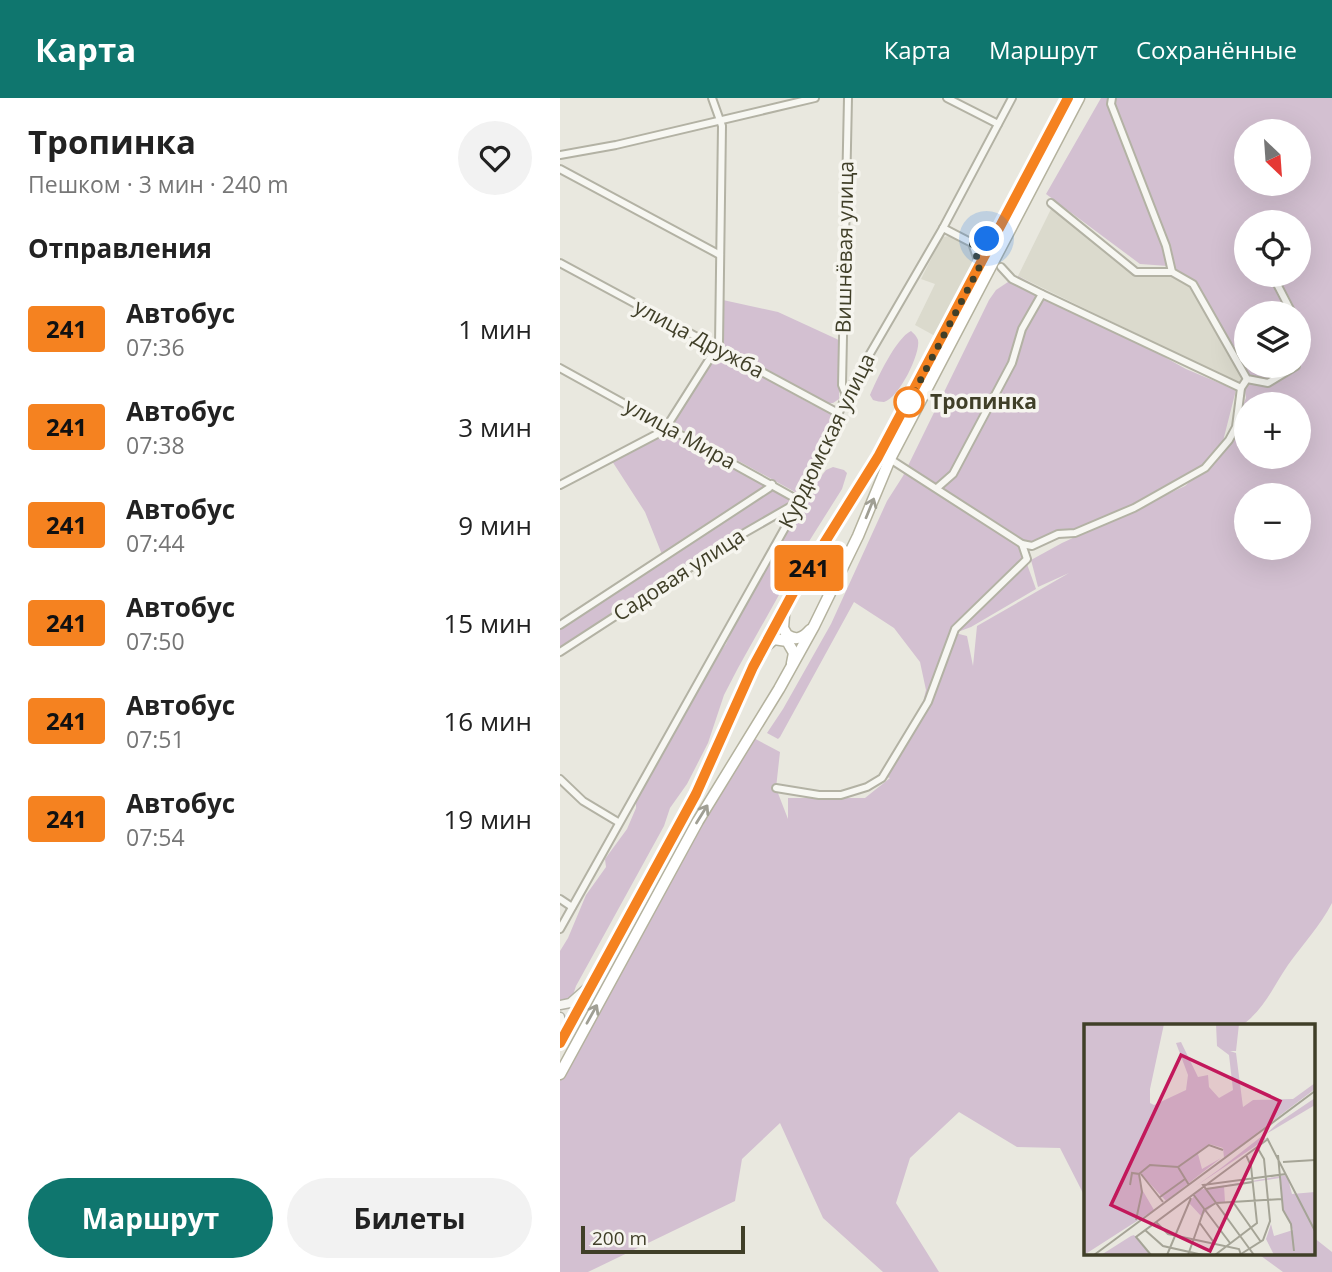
<!DOCTYPE html>
<html lang="ru">
<head>
<meta charset="utf-8">
<style>
	body { margin:0; font-family:"Open Sans",sans-serif; background:#f2f2f2; color:#222; height:100vh; display:flex; flex-direction:column; font-size:26px; white-space:nowrap }
	* { box-sizing:border-box; margin:0 }
	p { font-size:23px; color:#767676 }
	.icon { flex:none; width:38px; height:38px; fill:none; stroke:currentColor; stroke-width:2; stroke-linecap:round; stroke-linejoin:round }
	.map { position:relative; flex:1; overflow:hidden }
	.sheet { display:flex; flex-direction:column; background:#fff; width:560px }
	.sheet>* { flex:none }
	.badge { padding:0 14px; border-radius:5px; font-size:24px; line-height:46px }
	.needle { width:46px; rotate:155deg }
	.buttons { position:absolute; left:674px; top:21px; display:grid; gap:14px }
	.buttons a { display:grid; place-items:center; width:77px; height:77px; border-radius:50%; background:#fff; box-shadow:0 7px 28px #0002; font-size:35px }
	.scale { position:absolute; left:21px; bottom:18px; width:164px; box-sizing:border-box; padding-left:7px; border:4px solid #403f28; border-top:0; font-size:19px; line-height:24px; white-space:nowrap; color:#403f28; -webkit-text-stroke:5px #f6f5ef; paint-order:stroke }
	.you { position:absolute; width:35px; height:35px; margin:-18px; border:5px solid #fff; border-radius:50%; background:#1a73e8; box-shadow:0 0 0 10px #1a73e833 }
	.map>.badge { position:absolute; translate:-50% -50%; box-shadow:0 0 0 4px #fff }
	h2 { padding:0 28px; font-size:26px; line-height:63px }
	.round { display:grid; place-items:center; flex:none; width:74px; height:74px; border-radius:37px; background:#f2f2f2 }
	.head { display:flex; align-items:center; justify-content:space-between; height:119px; padding:0 28px }
	h1 { font-size:33px; font-weight:700; line-height:52px }
	.button { display:flex; gap:14px; margin-top:auto; padding:14px 28px }
	.button a { flex:1; height:80px; border-radius:42px; background:#0f766e; color:#fff; font-size:28px; font-weight:700; line-height:80px; text-align:center }
	.button a+a { background:#f2f2f2; color:#222 }
	ul { padding:0; list-style:none }
	li { display:flex; align-items:center; gap:21px; height:98px; padding:0 28px }
	li div { flex:1 }
	li b { display:block; font-size:26px }
	li em { font-style:normal }
	li .badge { min-width:77px; font-weight:700; text-align:center }
	header { display:flex; align-items:center; gap:42px; box-sizing:border-box; height:98px; padding:0 35px; background:#0f766e; color:#fff }
	header strong { font-size:33px }
	nav { display:flex; gap:38px; margin-inline-start:auto; font-size:24px }
	main { display:flex; flex:1; min-height:0 }
	.map>svg:first-child { display:block }
	.built { fill:#dbdacd }
	.green { fill:#d3c0d1; fill-rule:evenodd }
	.lines { fill:none; stroke-linecap:round; stroke-linejoin:round }
	.minor-casing { stroke:#b3b2a4; stroke-width:10 }
	.tertiary-casing { stroke:#b3b2a4; stroke-width:11 }
	.primary-casing { stroke:#b4b29e; stroke-width:13 }
	.minor { stroke:#f7f7f2; stroke-width:6 }
	.tertiary { stroke:#f7f7f2; stroke-width:8 }
	.primary { stroke:#fff; stroke-width:10 }
	.oneway { stroke:#a09f94 }
	.line-casing { stroke:#fff; stroke-width:16 }
	.line { stroke:#f58220; stroke-width:10 }
	.walk { stroke:#403f28; stroke-width:7; stroke-dasharray:0 12.6 }
	.stop-dot { fill:#fff; stroke:#f58220; stroke-width:3.5 }
	.labels { text-anchor:middle; stroke-width:7; stroke-linejoin:round; paint-order:stroke }
	.street-label { font-size:21px; fill:#403f28; stroke:#f6f5ef }
	.stop-label { font-size:21px; font-weight:bold; fill:#403f28; stroke:#f6f5ef; text-anchor:start }
	.inset-road { fill:none; stroke:#a5a496; stroke-width:2 }
	.view { fill:#c2185b; fill-opacity:0.15; stroke:#c2185b; stroke-width:3.5 }
	.inset-edge { fill:none; stroke:#403f28; stroke-width:3.5 }
</style>
</head>
<body>
<header>
<strong>Карта</strong>
<nav><a>Карта</a><a>Маршрут</a><a>Сохранённые</a></nav>
</header>
<main>
<section class="sheet">
<div class="head"><div><h1>Тропинка</h1><p>Пешком · 3 мин · 240 m</p></div><a class="round"><svg class="icon" aria-label="heart" viewBox="0 0 24 24"><path d="M12 20l-8-8c-3-5 5-10 8-4 3-6 11-1 8 4z"/></svg></a></div>
<h2>Отправления</h2>
<ul>
<li><span class="badge" style="background:#f58220;color:#111">241</span><div><b>Автобус</b><p>07:36</p></div><em>1 мин</em></li>
<li><span class="badge" style="background:#f58220;color:#111">241</span><div><b>Автобус</b><p>07:38</p></div><em>3 мин</em></li>
<li><span class="badge" style="background:#f58220;color:#111">241</span><div><b>Автобус</b><p>07:44</p></div><em>9 мин</em></li>
<li><span class="badge" style="background:#f58220;color:#111">241</span><div><b>Автобус</b><p>07:50</p></div><em>15 мин</em></li>
<li><span class="badge" style="background:#f58220;color:#111">241</span><div><b>Автобус</b><p>07:51</p></div><em>16 мин</em></li>
<li><span class="badge" style="background:#f58220;color:#111">241</span><div><b>Автобус</b><p>07:54</p></div><em>19 мин</em></li>
</ul>
<div class="button"><a>Маршрут</a><a>Билеты</a></div>
</section>
<div class="map">
<svg width="772" height="1174" viewBox="0 0 772 1174">
	<rect width="100%" height="100%" fill="#e9e8df"/>
	<g class="built">
		<polygon points="492,109 576,176 611,176 633,189 684,281 680,286 458,178"/>
		<polygon points="390,138 409,147 413,156 413,167 375,238 355,227 375,186 361,181 382,139"/>
	</g>
	<g class="green">
		<path d="M541,0H772V805C760,828 743,846 728,867C713,889 704,912 682,927H525V1099L500,1050L457,1049L399,1014L350,1060L336,1105L379,1174H323L263,1120L220,1025L182,1061L175,1103L28,1174H0V977L190,638L220,654L216,690L228,721V700H305L330,680L323,678L360,617L366,592L360,564L334,530L294,504L220,639L218,641L207,635L223,611L271,526L327,403L343,378L429,202L436,192L448,184L458,185V178L626,271L676,292L661,351L623,385L463,455L476,491L411,529L395,535L407,538L413,568L417,528L509,475L478,489L471,462L502,445L625,388L665,351L686,300L681,267L647,206L608,168L580,166L486,96ZM686,33H738V86H686ZM686,124H738V177H686ZM686,215H738V268H686ZM686,306H738V359H686ZM686,397H738V450H686Z"/>
		<polygon points="163,202 218,214 281,243 279,301 273,305 260,305 165,251 162,245"/>
		<path d="M351,233C354,236 356,237 358,242C361,255 339,300 324,304C321,304 316,303 313,302L310,297C317,281 336,240 351,233Z"/>
		<polygon points="158,257 163,257 251,306 272,315 273,320 260,355 241,392 235,394 117,329 113,321 151,262"/>
		<polygon points="112,335 205,386 205,390 103,459 85,414 52,363 103,336"/>
		<polygon points="273,369 284,372 287,375 282,391 248,445 178,570 164,597 148,645 127,686 110,710 104,728 16,888 12,900 0,903 0,853 8,840 26,797 46,769 45,761 67,731 76,710 76,704 151,567 166,546 176,524 226,436 259,381 266,372"/>
		<polygon points="213,391 233,402 173,438 0,552 0,529"/>
		<polygon points="753,1139 772,1154 772,1174 723,1174 697,1155 753,1155"/>
	</g>
	<g class="lines">
		<defs>
			<g id="minor">
				<polyline points="387,0 438,26"/>
				<polyline points="552,0 551,6 606,148 612,174 633,186 687,281 708,285 736,268"/>
				<polyline points="0,57 56,47 255,0"/>
				<polyline points="0,71 160,157"/>
				<polyline points="491,105 576,174 612,174"/>
				<polyline points="383,130 412,145 420,168"/>
				<polyline points="412,145 435,136"/>
				<polyline points="0,165 278,315"/>
				<polyline points="441,169 452,181 482,196 681,290"/>
				<polyline points="717,186 732,215"/>
				<polyline points="738,234 738,247"/>
				<polyline points="0,270 240,403 174,441 0,554"/>
				<polyline points="286,297 282,287 288,0"/>
				<polyline points="330,361 462,446 472,448 498,436 515,435 574,410 645,370 669,342 676,329 681,290 687,281"/>
				<polyline points="0,387 101,334 107,328 159,246 162,28 152,0"/>
				<polyline points="377,390 393,376 452,265 462,231 482,196"/>
				<polyline points="0,527 209,390 212,386"/>
				<polyline points="0,681 23,703 58,724"/>
				<polyline points="216,690 259,697 281,697 307,689 322,680 368,604 395,531 467,461 462,446"/>
				<polyline points="0,801 12,809"/>
				<polyline points="0,831 240,403 260,363 286,297 383,130 452,0"/>
			</g>
			<g id="tertiary">
				<polyline points="0,907 10,905 27,890"/>
				<polyline points="0,919 2,929 1,940"/>
			</g>
			<g id="primary">
				<path d="M224,517L223,530L227,537C236,543 243,540 250,532"/>
				<polyline points="206,548 214,541 227,543 234,555 232,565"/>
				<polyline points="0,945 136,696 193,569 233,495 319,359 508,0"/>
				<polyline points="0,976 138,723 219,591 254,528 298,438 330,361 519,0"/>
			</g>
		</defs>
		<use href="#minor" class="minor-casing"/>
		<use href="#tertiary" class="tertiary-casing"/>
		<use href="#primary" class="primary-casing"/>
		<use href="#minor" class="minor"/>
		<use href="#tertiary" class="tertiary"/>
		<use href="#primary" class="primary"/>
	</g>
	<defs><path id="oneway-shaft" d="M-6 0H5M1.5-3L5.5 0L1.5 3" fill="none" stroke-width="1.6" stroke-linecap="round" stroke-linejoin="round" transform="scale(1.75)"/></defs>
	<g class="oneway">
		<use href="#oneway-shaft" transform="translate(310 410) rotate(-68)"/>
		<use href="#oneway-shaft" transform="translate(142 716) rotate(-58)"/>
		<use href="#oneway-shaft" transform="translate(32 916) rotate(-61)"/>
	</g>
	<g class="lines">
		<defs>
			<polyline id="line" points="0,945 136,696 193,569 233,495 318,359 508,0"/>
		</defs>
		<use href="#line" class="line-casing"/>
		<use href="#line" class="line"/>
		<polyline class="walk" points="349,304 420,168 412,145 427,141"/>
	</g>
	<circle class="stop-dot" cx="349" cy="304" r="14"/>
	<g class="labels">
		<g class="street-label">
			<text transform="translate(285 149) rotate(-89)" y="7">Вишнёвая улица</text>
			<text transform="translate(139 241) rotate(28)" y="7">улица Дружба</text>
			<text transform="translate(120 336) rotate(29)" y="7">улица Мира</text>
			<text transform="translate(267 343) rotate(-64)" y="7">Курдюмская улица</text>
			<text transform="translate(119 477) rotate(-33)" y="7">Садовая улица</text>
		</g>
		<g class="stop-label">
			<text x="370" y="311">Тропинка</text>
		</g>
	</g>
	<g transform="translate(524 926)">
		<rect width="231" height="231" fill="#e9e8df"/>
		<path d="M0,0H80L66,65V79L70,81L102,66L104,51L92,19L97,18L114,53L124,51L125,63L135,74L149,66L145,31L133,22L132,0H155L152,27H146L152,29L159,83L169,76L209,75L231,59V65L140,134L139,124L125,120L114,130L118,145L137,134L82,177L57,150L60,145L55,152L56,162L70,186L0,231ZM231,74V81L182,110L194,99ZM178,112L182,115L112,162L137,144ZM203,151L208,170L231,168V231H190L182,215L187,200L190,212L209,206L199,185L196,154L140,162L141,178H133L117,192L105,179L114,166ZM50,211L66,231H17L47,212Z" fill="#d3c0d1"/>
		<path class="inset-road" d="M183,114L231,207M194,131L199,186L207,200L210,227M199,138L231,136M94,143L105,161M55,150L66,141L94,143L125,121L139,126M57,150L79,178M46,161L48,149L55,150L58,168L52,196M122,165L169,158M109,170L146,219M76,173L101,155M149,178L177,218M72,198L84,210L155,225L157,231M115,198L131,220M61,206L79,222L119,231M157,230L179,216L186,197L180,135L173,123M10,231L231,67M67,231L52,213L184,115M83,231L107,174M104,231L120,186L132,179L198,175M131,231L173,199L167,142L162,131M170,231L119,161L202,150"/>
		<path class="view" d="M97,31L196,77L126,227L27,181Z"/>
		<rect width="231" height="231" class="inset-edge"/>
	</g>
</svg>
<div class="buttons">
<a><svg class="needle" viewBox="-14 -14 28 28"><path d="M0-13l5 13h-10z" fill="#e53935"/><path d="M0 13l5-13h-10z" fill="#767676"/></svg></a>
<a><svg class="icon" aria-label="locate" viewBox="0 0 24 24"><circle cx="12" cy="12" r="6"/><path d="M12 2v4M12 18v4M2 12h4M18 12h4"/></svg></a>
<a><svg class="icon" aria-label="layers" viewBox="0 0 24 24"><path d="M12 4l9 5-9 5-9-5zM3 14l9 5 9-5"/></svg></a>
<a>+</a>
<a>−</a>
</div>
<div class="scale">200 m</div>
<div class="you" style="left:427px;top:141px"></div>
<b class="badge" style="left:249px;top:470px;background:#f58220;color:#111">241</b>
</div>
</main>
</body>
</html>
